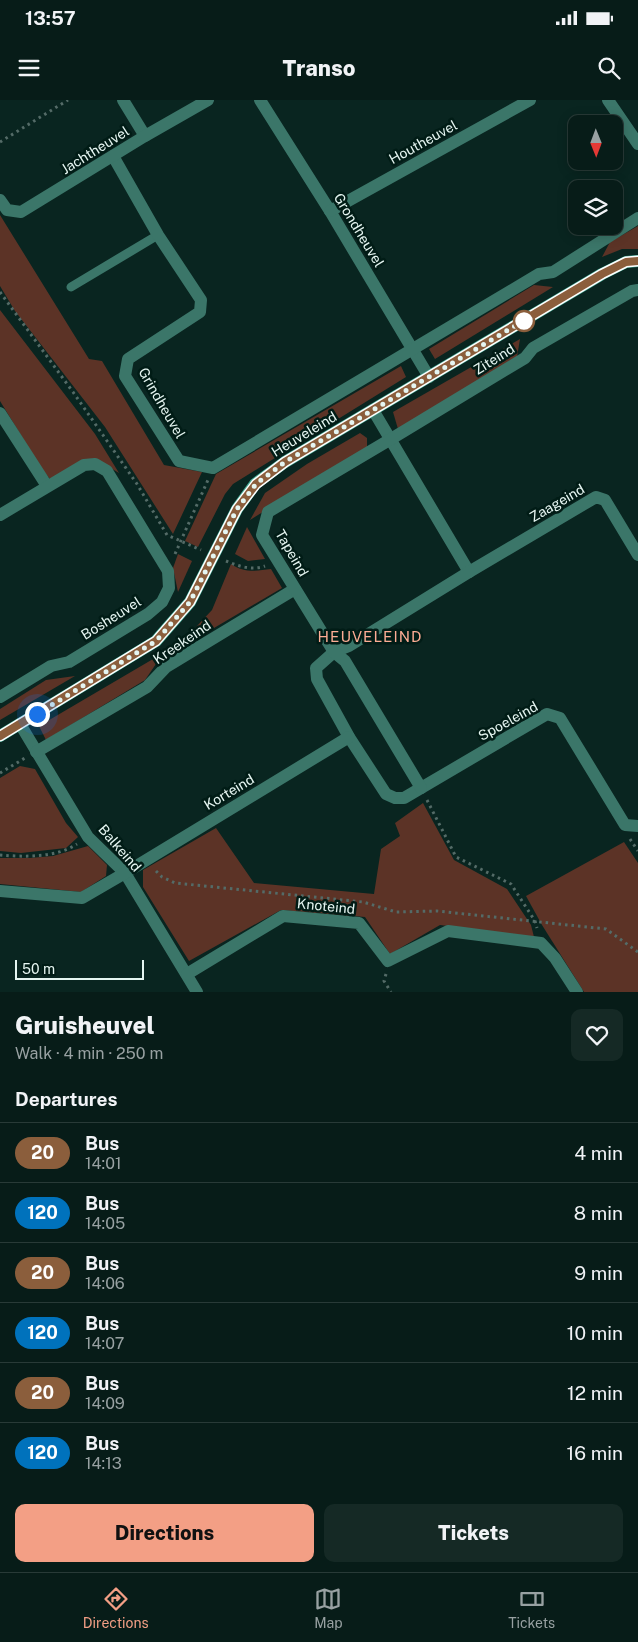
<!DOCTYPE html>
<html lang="en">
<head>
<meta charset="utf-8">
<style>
	body { margin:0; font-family:"Public Sans",sans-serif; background:#152925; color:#f1f3f6; height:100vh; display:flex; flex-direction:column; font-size:19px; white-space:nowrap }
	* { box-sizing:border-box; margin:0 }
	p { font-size:16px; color:#98a1a2 }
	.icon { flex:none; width:28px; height:28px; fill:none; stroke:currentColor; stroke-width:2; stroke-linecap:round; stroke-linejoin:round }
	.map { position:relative; height:892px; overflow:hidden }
	.side { display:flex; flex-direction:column; background:#071c18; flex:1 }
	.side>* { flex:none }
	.badge { padding:0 10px; border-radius:16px; font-size:18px; line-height:32px }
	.needle { width:32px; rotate:179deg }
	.tools { position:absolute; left:568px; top:15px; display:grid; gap:10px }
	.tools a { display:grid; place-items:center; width:55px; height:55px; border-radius:10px; background:#071c18; box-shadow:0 2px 12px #0003,0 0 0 1px #283a37; font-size:25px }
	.scale { position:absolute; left:15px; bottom:12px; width:129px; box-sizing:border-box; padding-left:5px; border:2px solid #e5f5f1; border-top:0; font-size:14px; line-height:18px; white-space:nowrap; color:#e5f5f1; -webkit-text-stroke:4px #011c16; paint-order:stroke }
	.you { position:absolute; width:25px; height:25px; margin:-12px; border:4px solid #fff; border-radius:50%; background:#1a73e8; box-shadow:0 0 0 8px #1a73e833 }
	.map>.badge { position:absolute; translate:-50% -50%; box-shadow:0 0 0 2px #fff }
	h2 { padding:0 15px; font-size:19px; line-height:45px }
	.round { display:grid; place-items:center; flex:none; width:52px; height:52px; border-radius:10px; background:#152925 }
	.head { display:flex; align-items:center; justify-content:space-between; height:85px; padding:0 15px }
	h1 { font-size:24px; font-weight:800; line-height:38px }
	.cta { display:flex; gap:10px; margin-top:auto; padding:10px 15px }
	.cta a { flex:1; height:58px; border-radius:10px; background:#f39f85; color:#111; font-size:20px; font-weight:800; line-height:58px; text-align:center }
	.cta a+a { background:#152925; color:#f1f3f6 }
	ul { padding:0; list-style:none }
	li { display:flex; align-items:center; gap:15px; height:60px; padding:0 15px; border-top:1px solid #283a37 }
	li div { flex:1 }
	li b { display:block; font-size:19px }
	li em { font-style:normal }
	li .badge { min-width:55px; font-weight:700; text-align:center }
	.status { display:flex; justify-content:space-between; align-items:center; height:35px; padding:0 25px; background:#071c18; direction:ltr }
	.status svg { height:14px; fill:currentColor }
	header { display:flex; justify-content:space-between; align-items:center; height:65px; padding:0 15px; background:#071c18; font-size:22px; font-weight:800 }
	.dock { display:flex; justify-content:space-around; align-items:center; height:70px; border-top:1px solid #283a37; background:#071c18; font-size:14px; color:#98a1a2 }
	.dock a { display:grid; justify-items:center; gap:2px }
	.dock .selected { color:#f39f85 }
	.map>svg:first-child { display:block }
	.green { fill:#5c3326 }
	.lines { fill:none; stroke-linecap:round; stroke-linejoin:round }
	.path { stroke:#546b67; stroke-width:3; stroke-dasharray:2.5 4; stroke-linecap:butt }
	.lane { stroke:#3b7669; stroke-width:9 }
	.street { stroke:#3b7669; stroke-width:12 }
	.secondary { stroke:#41a893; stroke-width:12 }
	.line-casing { stroke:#fff; stroke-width:11 }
	.line { stroke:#8b5e3c; stroke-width:8 }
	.walk { stroke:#e5f5f1; stroke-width:5; stroke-dasharray:0 9 }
	.stop-dot { fill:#fff; stroke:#8b5e3c; stroke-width:2.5 }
	.labels { text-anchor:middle; stroke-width:5; stroke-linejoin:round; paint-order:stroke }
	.street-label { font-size:14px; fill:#e5f5f1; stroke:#011c16 }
	.neighbourhood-label { font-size:15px; letter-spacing:1px; fill:#fdad95; stroke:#011c16 }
</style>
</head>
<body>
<div class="status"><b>13:57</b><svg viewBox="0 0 49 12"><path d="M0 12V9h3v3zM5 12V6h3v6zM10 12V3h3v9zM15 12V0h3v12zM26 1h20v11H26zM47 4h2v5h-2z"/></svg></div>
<header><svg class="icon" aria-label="menu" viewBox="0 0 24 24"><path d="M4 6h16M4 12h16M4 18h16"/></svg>Transo<svg class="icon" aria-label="search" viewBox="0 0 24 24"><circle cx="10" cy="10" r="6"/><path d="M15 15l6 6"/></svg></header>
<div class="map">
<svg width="638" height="892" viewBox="0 0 638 892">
	<rect width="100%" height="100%" fill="#092520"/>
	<g class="green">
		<polygon points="0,115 89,259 102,261 164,365 202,372 173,434 105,327 15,211 0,186"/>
		<polygon points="638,126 638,149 622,149 602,157 610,142"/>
		<polygon points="534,185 553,187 435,259 429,249"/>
		<polygon points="0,210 95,334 119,373 97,360 50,379 41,368 0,301"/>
		<polygon points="520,239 517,257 398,329 393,312"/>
		<polygon points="401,266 406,277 233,384 225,394 198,447 185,441 216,374"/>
		<polygon points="360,333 367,338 367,347 250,420 265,393 307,364"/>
		<polygon points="247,427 265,459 248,461 235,454"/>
		<polygon points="178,454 192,461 178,492 173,468"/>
		<path d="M231,464C244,473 256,471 271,469L282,488L158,561L145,580L46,640L39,626L182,542L212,510Z"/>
		<polygon points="75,576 0,620 0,609 46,580"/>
		<polygon points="20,666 35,669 66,723 78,737 66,748 21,753 0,751 0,678"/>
		<polygon points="423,703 454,760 507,789 531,825 534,837 440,825 390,854 365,817 281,810 189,861 143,787 143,770 216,728 254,783 374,794 381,749 400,736 395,723"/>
		<polygon points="624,742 638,763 638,892 584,892 542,825 526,796"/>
		<polygon points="88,746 107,765 106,776 81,792 0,784 0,758 30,758 53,756"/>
	</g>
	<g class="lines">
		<g class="path">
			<polyline points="0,42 68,0"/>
			<polyline points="0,192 73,292 137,384 167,435 201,450"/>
			<polyline points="175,454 208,380"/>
			<path d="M226,461C238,466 252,471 265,466"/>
			<polyline points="0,673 25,658"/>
			<polyline points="427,700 456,757 511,784 535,821 537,828"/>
			<polyline points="630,739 638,751"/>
			<path d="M0,755C24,757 56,758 77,744"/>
			<polyline points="156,771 162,777 175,783 363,802 396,812 437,811 606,829 638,852"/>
			<polyline points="386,874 384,881 391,892"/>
		</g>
		<polyline class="lane" points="71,187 158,135"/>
		<g class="street">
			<polyline points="123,0 145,36"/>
			<polyline points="260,0 330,111 429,277"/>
			<polyline points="608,0 638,44"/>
			<polyline points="113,56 158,135 201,200 200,212 128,259 125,276 179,361 213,368 539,174 553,172 638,118"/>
			<polyline points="0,100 7,110 21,112 145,36 208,0"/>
			<polyline points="330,111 530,0"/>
			<polyline points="373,310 469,472"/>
			<polyline points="0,313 47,386"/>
			<polyline points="0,415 84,365 95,364 107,371 168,471 169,488 162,502 148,514 69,562 51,566 0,597"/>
			<polyline points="638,455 605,400 596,397 469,472 349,546 334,552 316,568 317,579 349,637 386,694 395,698 404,698 547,614 560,618 625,725 638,726"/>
			<polyline points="20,624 88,737 125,773 197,892"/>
			<polyline points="36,652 147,587 166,567 295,489"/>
			<polyline points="421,688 345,561 334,552 262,435 268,412 391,339 525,258 533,248 632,191 638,190"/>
			<polyline points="0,791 82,798 125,773 349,637"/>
			<polyline points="187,874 283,816 359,823 388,861 448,831 541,843 555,858 577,892"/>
		</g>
		<polyline class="secondary" points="0,636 156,541 190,502 237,409 255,384 285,362 602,174 626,162 638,161"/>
	</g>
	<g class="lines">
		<defs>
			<polyline id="line" points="0,636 156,541 190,502 237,409 256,384 285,362 602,174 626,162 638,161"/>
		</defs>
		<use href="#line" class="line-casing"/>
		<use href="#line" class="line"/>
		<polyline class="walk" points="37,614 156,541 190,502 237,409 256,384 285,362 525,220 524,221"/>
	</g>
	<circle class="stop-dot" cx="524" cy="221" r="10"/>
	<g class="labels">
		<g class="street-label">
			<text transform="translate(423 42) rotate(-29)" y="5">Houtheuvel</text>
			<text transform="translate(95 50) rotate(-32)" y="5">Jachtheuvel</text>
			<text transform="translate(359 130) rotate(59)" y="5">Grondheuvel</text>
			<text transform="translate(494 259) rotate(-32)" y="5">Ziteind</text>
			<text transform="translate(162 303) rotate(60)" y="5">Grindheuvel</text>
			<text transform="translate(304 334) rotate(-31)" y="5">Heuveleind</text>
			<text transform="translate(557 403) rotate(-30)" y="5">Zaageind</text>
			<text transform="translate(292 453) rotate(60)" y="5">Tapeind</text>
			<text transform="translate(111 518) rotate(-32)" y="5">Bosheuvel</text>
			<text transform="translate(182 542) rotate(-34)" y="5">Kreekeind</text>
			<text transform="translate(508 621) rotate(-29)" y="5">Spoeleind</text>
			<text transform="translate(229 692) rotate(-31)" y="5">Korteind</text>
			<text transform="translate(120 748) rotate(49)" y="5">Balkeind</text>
			<text transform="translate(326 806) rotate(6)" y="5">Knoteind</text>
		</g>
		<g class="neighbourhood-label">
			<text x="370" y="542">HEUVELEIND</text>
		</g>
	</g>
</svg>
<div class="tools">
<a><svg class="needle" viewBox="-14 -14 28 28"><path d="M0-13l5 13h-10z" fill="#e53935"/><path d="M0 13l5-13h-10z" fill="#98a1a2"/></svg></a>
<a><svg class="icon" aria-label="layers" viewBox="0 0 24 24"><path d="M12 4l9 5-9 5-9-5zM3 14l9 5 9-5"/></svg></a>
</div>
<div class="scale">50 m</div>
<div class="you" style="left:37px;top:614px"></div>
</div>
<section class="side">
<div class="head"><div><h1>Gruisheuvel</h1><p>Walk · 4 min · 250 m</p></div><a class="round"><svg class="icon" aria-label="heart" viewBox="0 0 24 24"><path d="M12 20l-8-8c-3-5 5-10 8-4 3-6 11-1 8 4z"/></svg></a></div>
<h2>Departures</h2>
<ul>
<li><span class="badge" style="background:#8b5e3c;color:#fff">20</span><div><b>Bus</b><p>14:01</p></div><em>4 min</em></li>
<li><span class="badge" style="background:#0072bc;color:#fff">120</span><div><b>Bus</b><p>14:05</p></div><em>8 min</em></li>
<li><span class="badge" style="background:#8b5e3c;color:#fff">20</span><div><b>Bus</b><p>14:06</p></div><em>9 min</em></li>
<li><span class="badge" style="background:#0072bc;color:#fff">120</span><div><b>Bus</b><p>14:07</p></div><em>10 min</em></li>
<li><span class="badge" style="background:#8b5e3c;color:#fff">20</span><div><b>Bus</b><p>14:09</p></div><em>12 min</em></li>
<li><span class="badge" style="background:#0072bc;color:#fff">120</span><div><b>Bus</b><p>14:13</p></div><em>16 min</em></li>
</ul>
<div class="cta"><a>Directions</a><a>Tickets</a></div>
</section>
<nav class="dock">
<a class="selected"><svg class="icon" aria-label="directions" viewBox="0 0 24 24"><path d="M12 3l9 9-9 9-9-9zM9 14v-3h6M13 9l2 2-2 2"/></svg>Directions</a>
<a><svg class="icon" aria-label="map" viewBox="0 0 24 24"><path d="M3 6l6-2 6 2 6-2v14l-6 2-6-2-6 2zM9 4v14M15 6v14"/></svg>Map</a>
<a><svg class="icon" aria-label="tickets" viewBox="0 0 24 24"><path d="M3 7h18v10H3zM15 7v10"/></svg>Tickets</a>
</nav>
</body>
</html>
